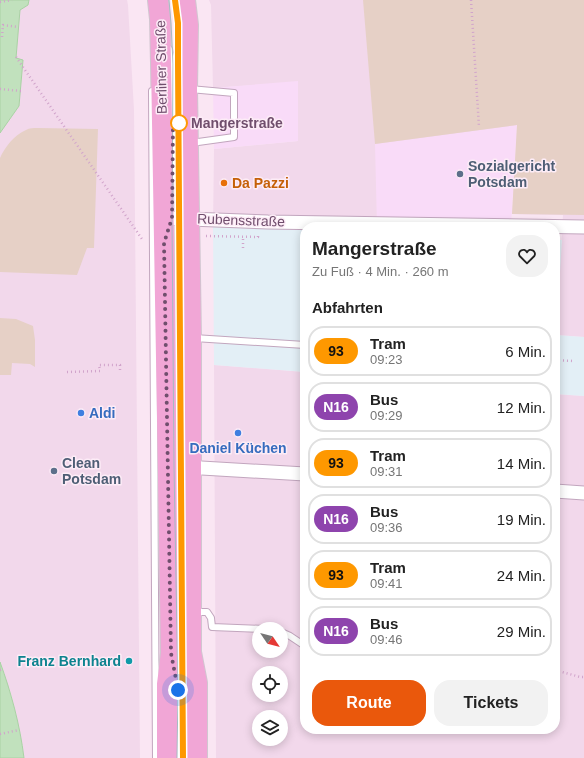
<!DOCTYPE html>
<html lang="de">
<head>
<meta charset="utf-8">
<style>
	body { margin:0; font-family:Arial,sans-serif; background:#f2f2f2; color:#222; height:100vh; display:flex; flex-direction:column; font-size:15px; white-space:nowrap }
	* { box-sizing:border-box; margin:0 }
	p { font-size:13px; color:#767676 }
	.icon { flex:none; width:22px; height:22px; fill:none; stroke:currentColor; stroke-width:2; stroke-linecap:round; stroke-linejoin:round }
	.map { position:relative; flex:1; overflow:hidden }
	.panel { position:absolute; left:300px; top:222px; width:260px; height:512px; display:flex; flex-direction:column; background:#fff; border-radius:16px; box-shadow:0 2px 10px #0003 }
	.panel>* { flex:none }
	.badge { padding:0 8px; border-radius:13px; font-size:14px; line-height:26px }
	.needle { width:26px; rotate:125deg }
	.tools { position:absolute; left:252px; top:622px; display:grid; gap:8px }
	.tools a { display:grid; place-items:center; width:36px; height:36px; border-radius:50%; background:#fff; box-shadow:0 2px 10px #0003; font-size:20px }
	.you { position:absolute; width:20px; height:20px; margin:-10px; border:3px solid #fff; border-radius:50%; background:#1a73e8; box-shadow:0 0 0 6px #1a73e833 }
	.map>.badge { position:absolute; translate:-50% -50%; box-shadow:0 0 0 2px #fff }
	h2 { padding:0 12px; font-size:15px; line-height:36px }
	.round { display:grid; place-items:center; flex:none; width:42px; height:42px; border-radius:16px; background:#f2f2f2 }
	.headline { display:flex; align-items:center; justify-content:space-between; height:68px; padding:0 12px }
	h1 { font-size:19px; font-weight:600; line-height:30px }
	.action { display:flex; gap:8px; margin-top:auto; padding:8px 12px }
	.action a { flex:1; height:46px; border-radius:16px; background:#ea580c; color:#fff; font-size:16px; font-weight:600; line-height:46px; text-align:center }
	.action a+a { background:#f2f2f2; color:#222 }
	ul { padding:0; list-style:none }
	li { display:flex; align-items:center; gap:12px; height:50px; margin:0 8px 6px; padding:0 4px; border:2px solid #e0e0e0; border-radius:16px }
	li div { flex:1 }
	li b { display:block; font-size:15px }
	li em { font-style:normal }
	li .badge { min-width:44px; font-weight:700; text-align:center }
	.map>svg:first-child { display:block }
	.residential { fill:#f2d8eb; fill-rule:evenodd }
	.commercial { fill:#f9dbf8 }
	.education { fill:#e3eff6 }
	.green { fill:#e6d0c6 }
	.water { fill:#c1e1bd; stroke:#a9d2a4 }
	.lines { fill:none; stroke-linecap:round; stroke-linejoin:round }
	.lane-casing { stroke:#c2a6be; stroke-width:8 }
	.street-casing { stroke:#c2a6be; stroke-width:15 }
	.primary-casing { stroke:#d1c6d0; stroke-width:22 }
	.path { stroke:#d1a4cb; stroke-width:2.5; stroke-dasharray:1 3; stroke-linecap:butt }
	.lane { stroke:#fff; stroke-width:6 }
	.street { stroke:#fff; stroke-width:13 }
	.primary { stroke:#f1a6d6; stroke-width:20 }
	.tram { stroke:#a6bac2; stroke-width:1 }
	.line-casing { stroke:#fff; stroke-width:9 }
	.line { stroke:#fe9800; stroke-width:6 }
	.walk { stroke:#704e6d; stroke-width:4; stroke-dasharray:0 7.2 }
	.stop-dot { fill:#fff; stroke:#fe9800; stroke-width:2 }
	.service-dot { fill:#5c6f8a; stroke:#fdecf7; stroke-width:1.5 }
	.food-dot { fill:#e8710a; stroke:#fdecf7; stroke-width:1.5 }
	.shop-dot { fill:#3f7fe0; stroke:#fdecf7; stroke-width:1.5 }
	.culture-dot { fill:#0f9aa8; stroke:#fdecf7; stroke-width:1.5 }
	.labels { text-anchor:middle; stroke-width:3; stroke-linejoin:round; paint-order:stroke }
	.street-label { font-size:14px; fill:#704e6d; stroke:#fdecf7 }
	.stop-label { font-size:14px; font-weight:bold; fill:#704e6d; stroke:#fdecf7; text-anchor:start }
	.service-label { font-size:14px; font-weight:bold; fill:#4e5e75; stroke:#fdecf7; text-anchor:start }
	.food-label { font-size:14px; font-weight:bold; fill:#c56008; stroke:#fdecf7; text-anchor:start }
	.shop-label { font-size:14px; font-weight:bold; fill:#366cbe; stroke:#fdecf7; text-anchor:start }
	.culture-label { font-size:14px; font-weight:bold; fill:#0d838f; stroke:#fdecf7; text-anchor:end }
</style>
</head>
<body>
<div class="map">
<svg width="584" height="758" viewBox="0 0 584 758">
	<rect width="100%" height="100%" fill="#fae6f3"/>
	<g class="residential">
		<polygon points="29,0 127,0 128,5 134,110 140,758 24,758 22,744 12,697 0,662 0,133 19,106 23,60 16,58 20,10 28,5"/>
		<polygon points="209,0 584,0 584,337 556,335 563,215 512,214 517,125 377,227 305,227 305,230 213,227 214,149 298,141 298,82 213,88 211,5"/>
		<path d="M214,365L305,372V729H555V394L584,396V758H216ZM259,629H281V651H259ZM259,673H281V695H259ZM259,717H281V739H259Z"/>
	</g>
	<g class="commercial">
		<polygon points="298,81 298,141 214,149 213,88"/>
		<polygon points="517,125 511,227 377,227 375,144"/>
	</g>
	<g class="education">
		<polygon points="213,227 305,230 305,372 214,365"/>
		<polygon points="555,240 562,240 556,335 584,337 584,396 555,394"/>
	</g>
	<g class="green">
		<polygon points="363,0 584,0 584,215 512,214 517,125 375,144"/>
		<path d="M38,128L98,129L94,248H87L77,275L0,272V158C5,147 14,135 26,130C29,128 34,128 38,128Z"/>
		<polygon points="0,318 16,319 33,326 35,340 35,367 30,364 12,363 11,375 0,375"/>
	</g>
	<g class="water">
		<polygon points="0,0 29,0 28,5 20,10 16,58 23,60 19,106 0,133"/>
		<path d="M0,662C11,692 20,725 24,758H0Z"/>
	</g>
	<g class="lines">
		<defs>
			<g id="lane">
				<polyline points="169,49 173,64 173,177"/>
				<polyline points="190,89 234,93 234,137 191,143"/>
				<polyline points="152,91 156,758"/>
				<polyline points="194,338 305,345"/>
				<polyline points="195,612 207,612 211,618 212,627 265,629"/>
				<polyline points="281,632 290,636 305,646"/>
				<polyline points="176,678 178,690 177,758"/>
			</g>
			<g id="street">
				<polyline points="163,218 268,222 584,227"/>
				<polyline points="168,466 305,474"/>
				<polyline points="555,491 584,493"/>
			</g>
			<g id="primary">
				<polyline points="158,0 160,19 161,63 171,653 167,684 167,758"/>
				<polyline points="185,0 188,25 187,89 191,338 191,652 197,683 197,758"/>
			</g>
		</defs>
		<use href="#lane" class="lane-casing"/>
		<use href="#street" class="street-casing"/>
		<use href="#primary" class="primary-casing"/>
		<g class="path">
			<polyline points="471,0 479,127"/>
			<polyline points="0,2 12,0"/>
			<polyline points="2,37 3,25 18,27"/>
			<polyline points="16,57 142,239"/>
			<polyline points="0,89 21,91"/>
			<polyline points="206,236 258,237 258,234"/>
			<polyline points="243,248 243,237"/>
			<polyline points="555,360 574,361"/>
			<polyline points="67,372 100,371 99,365 120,365 120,372"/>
			<polyline points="0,670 3,669"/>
			<polyline points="555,670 580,677 584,677"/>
			<polyline points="0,734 19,730"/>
		</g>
		<use href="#lane" class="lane"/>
		<use href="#street" class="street"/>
		<use href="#primary" class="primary"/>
		<g class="tram">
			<polyline points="169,0 171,23 173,64 172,218 174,466 178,690 177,758"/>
			<polyline points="176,12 178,40"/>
			<polyline points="179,144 181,552"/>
		</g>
	</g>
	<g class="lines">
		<defs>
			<polyline id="line" points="175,0 178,23 178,64 183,758"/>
		</defs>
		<use href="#line" class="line-casing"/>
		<use href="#line" class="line"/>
		<polyline class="walk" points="178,690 171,653 164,243 172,218 173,123 179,123"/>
	</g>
	<circle class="stop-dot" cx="179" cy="123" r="8"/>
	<g class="service-dot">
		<circle cx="460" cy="174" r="4"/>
		<circle cx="54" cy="471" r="4"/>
	</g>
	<circle class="food-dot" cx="224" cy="183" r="4"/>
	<g class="shop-dot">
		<circle cx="81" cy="413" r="4"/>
		<circle cx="238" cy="433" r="4"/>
	</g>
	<circle class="culture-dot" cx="129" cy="661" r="4"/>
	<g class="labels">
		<g class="street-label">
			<text transform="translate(161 67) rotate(-91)" y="5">Berliner Straße</text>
			<text transform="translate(241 220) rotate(2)" y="5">Rubensstraße</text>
		</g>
		<g class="stop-label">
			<text x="191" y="128">Mangerstraße</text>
		</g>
		<g class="service-label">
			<text x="468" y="171">Sozialgericht<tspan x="468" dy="16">Potsdam</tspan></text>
			<text x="62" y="468">Clean<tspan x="62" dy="16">Potsdam</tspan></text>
		</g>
		<g class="food-label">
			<text x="232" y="188">Da Pazzi</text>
		</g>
		<g class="shop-label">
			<text x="89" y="418">Aldi</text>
			<text x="238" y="453" text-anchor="middle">Daniel Küchen</text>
		</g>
		<g class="culture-label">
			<text x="121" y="666">Franz Bernhard</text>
		</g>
	</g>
</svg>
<div class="tools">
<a><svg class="needle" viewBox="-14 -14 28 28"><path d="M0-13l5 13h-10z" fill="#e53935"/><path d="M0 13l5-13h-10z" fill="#767676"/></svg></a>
<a><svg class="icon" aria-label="locate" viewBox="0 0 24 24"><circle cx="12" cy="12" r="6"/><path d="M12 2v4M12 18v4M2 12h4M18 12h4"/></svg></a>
<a><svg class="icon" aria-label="layers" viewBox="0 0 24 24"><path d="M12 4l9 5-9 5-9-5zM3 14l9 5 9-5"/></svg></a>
</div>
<div class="you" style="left:178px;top:690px"></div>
<section class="panel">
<div class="headline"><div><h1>Mangerstraße</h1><p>Zu Fuß · 4 Min. · 260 m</p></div><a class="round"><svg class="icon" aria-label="heart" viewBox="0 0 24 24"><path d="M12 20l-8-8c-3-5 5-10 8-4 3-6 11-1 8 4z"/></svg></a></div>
<h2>Abfahrten</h2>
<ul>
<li><span class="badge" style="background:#fe9800;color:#111">93</span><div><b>Tram</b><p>09:23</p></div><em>6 Min.</em></li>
<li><span class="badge" style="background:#8e44ad;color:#fff">N16</span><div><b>Bus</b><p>09:29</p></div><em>12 Min.</em></li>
<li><span class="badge" style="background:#fe9800;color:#111">93</span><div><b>Tram</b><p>09:31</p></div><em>14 Min.</em></li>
<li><span class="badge" style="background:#8e44ad;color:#fff">N16</span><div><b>Bus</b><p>09:36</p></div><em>19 Min.</em></li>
<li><span class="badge" style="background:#fe9800;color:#111">93</span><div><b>Tram</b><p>09:41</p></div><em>24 Min.</em></li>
<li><span class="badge" style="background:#8e44ad;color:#fff">N16</span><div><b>Bus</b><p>09:46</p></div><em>29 Min.</em></li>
</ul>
<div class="action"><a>Route</a><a>Tickets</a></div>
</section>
</div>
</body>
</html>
